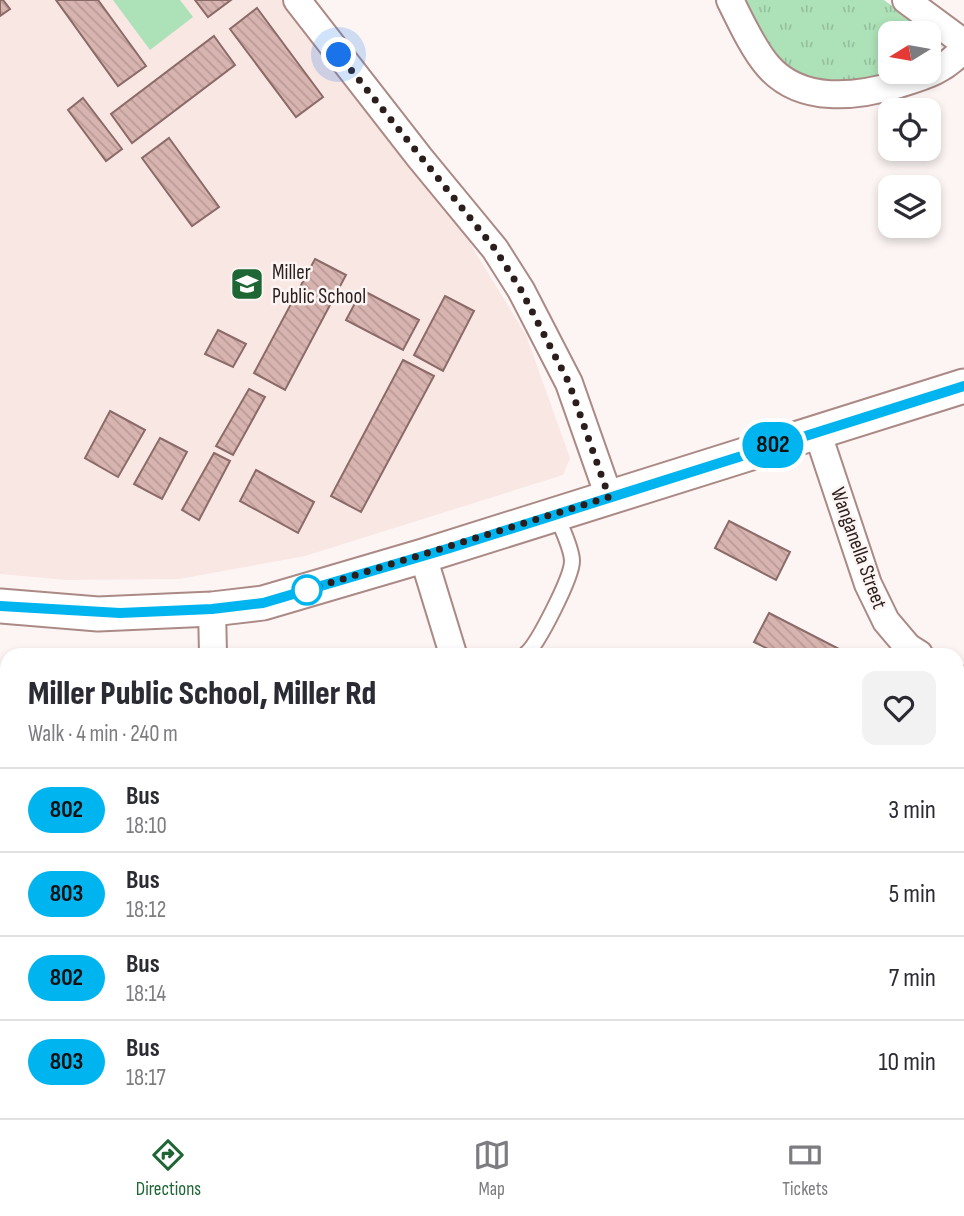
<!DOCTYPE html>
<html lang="en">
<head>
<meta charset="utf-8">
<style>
	body { margin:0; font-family:"Sofia Sans Condensed",sans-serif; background:#f2f2f3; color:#2b2b33; height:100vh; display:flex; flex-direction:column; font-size:26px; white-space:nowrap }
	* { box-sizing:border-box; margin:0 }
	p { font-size:23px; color:#7c7c81 }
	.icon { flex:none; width:38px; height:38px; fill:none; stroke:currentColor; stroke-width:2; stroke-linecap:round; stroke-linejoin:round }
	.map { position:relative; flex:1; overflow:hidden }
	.details { position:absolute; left:0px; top:648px; width:964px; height:471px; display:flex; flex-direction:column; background:#fff; border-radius:21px 21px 0 0; box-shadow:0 4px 10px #0003 }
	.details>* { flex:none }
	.badge { padding:0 14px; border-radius:23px; font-size:24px; line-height:46px }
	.needle { width:46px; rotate:259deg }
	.buttons { position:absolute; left:878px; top:21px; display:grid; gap:14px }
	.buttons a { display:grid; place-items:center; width:63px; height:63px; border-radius:14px; background:#fff; box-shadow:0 4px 10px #0003; font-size:35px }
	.you { position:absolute; width:35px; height:35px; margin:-18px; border:5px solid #fff; border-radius:50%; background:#1a73e8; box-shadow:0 0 0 10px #1a73e833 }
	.map>.badge { position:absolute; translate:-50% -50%; box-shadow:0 0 0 4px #fff }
	.round { display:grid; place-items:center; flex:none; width:74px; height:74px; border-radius:14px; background:#f2f2f3 }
	.summary { display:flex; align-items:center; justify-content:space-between; height:119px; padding:0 28px }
	h1 { font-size:33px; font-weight:800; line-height:52px }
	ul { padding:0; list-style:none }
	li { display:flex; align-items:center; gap:21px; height:84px; padding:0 28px; border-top:2px solid #e1e1e2 }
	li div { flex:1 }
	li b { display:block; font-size:26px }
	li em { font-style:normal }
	li .badge { min-width:77px; font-weight:700; text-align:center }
	.menu { display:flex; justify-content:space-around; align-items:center; height:98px; border-top:2px solid #e1e1e2; background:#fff; font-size:19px; color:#7c7c81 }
	.menu a { display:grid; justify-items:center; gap:4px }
	.menu .selected { color:#1e6735 }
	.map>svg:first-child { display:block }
	.built { fill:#f9e7e4 }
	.grass { fill:url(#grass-tufts) }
	.pitch { fill:#ade1b7 }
	.building { fill:url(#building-back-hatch); stroke:#8b6b68; stroke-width:2 }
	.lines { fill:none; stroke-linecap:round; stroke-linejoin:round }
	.service-casing { stroke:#ab8a86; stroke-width:18 }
	.minor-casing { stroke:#ab8a86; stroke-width:30 }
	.tertiary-casing { stroke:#ab8a86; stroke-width:37 }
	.service { stroke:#fff; stroke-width:14 }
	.minor { stroke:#fff; stroke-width:26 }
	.tertiary { stroke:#fff; stroke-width:33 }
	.line-casing { stroke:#fff; stroke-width:16 }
	.line { stroke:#00b5ef; stroke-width:10 }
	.walk { stroke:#2b1e1d; stroke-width:7; stroke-dasharray:0 12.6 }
	.stop-dot { fill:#fff; stroke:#00b5ef; stroke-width:3.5 }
	.labels { text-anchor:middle; stroke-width:5; stroke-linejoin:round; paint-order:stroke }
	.poi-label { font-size:21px; fill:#2b1e1d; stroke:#fcf5f4; text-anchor:start }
	.street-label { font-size:21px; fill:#2b1e1d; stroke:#fcf5f4 }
</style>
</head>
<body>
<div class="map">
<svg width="964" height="1118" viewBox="0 0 964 1118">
	<defs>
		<pattern id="grass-tufts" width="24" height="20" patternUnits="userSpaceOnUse" patternTransform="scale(1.75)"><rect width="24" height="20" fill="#ade1b7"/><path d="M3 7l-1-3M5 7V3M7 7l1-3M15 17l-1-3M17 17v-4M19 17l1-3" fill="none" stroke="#95c19d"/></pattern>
		<pattern id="building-back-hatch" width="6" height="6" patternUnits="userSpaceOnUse" patternTransform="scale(1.75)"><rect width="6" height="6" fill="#d8b4b0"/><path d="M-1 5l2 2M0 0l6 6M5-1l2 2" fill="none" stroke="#ba9a97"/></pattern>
	</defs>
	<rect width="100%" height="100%" fill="#fcf5f4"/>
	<polygon class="built" points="0,0 281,0 355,99 463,232 526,335 570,458 563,475 305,556 179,579 66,580 0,574"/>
	<polygon class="grass" points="742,0 884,0 912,21 923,33 891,33 891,72 905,72 838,87 815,82 785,67 768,49"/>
	<polygon class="pitch" points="113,0 180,0 193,17 150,50"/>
	<g class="building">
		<polygon points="0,0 3,0 10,9 0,16"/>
		<polygon points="56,0 98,0 146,66 118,86"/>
		<polygon points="195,0 231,0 208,17"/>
		<polygon points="257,8 323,97 296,117 230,29"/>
		<polygon points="214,36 235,65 132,143 111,114"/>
		<polygon points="83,98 122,149 106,161 68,110"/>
		<polygon points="169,138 219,207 192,226 142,158"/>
		<polygon points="315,259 346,275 285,390 254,373"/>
		<polygon points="362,290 419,320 403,350 346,320"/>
		<polygon points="445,296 474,311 443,371 414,355"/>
		<polygon points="218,330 246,344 233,367 205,354"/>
		<polygon points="403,360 434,376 361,512 331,496"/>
		<polygon points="249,389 265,397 233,455 216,446"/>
		<polygon points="110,411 145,430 118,477 85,458"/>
		<polygon points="160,438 187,452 162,499 134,484"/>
		<polygon points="214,453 230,461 199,520 182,510"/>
		<polygon points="256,470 314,502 298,533 240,501"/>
		<polygon points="729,521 790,552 776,580 715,548"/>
		<polygon points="769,613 843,651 842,654 778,654 754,642"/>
		<polygon points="962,738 964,739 964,773 957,771 957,755"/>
		<polygon points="957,849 961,849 962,880 957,880"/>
	</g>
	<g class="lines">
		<defs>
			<path id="service" d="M526,654C538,644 572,577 572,561C572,548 561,528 557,515"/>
			<g id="minor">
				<polyline points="297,0 420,158 495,249 521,290 569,383 609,497"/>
				<path d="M730,0C740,20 753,49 768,66C801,104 857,97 899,84C925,76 946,70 964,48"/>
				<polyline points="906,0 964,43"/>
				<polyline points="817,431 868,584 886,621 908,647 919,654"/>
				<polyline points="423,556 453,654"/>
				<polyline points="212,609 213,654"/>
				<polyline points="957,678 964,681"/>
				<polyline points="221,1111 221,1118"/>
				<polyline points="542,1111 543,1118"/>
				<polyline points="837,1111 838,1118"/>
			</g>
			<polyline id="tertiary" points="0,606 98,614 212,609 263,603 423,556 964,386"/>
		</defs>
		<use href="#service" class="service-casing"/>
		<use href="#minor" class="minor-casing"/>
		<use href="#tertiary" class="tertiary-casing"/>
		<use href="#service" class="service"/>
		<use href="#minor" class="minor"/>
		<use href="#tertiary" class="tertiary"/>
	</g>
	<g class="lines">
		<defs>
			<polyline id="line" points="0,606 120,613 212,609 263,603 450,548 964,386"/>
		</defs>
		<use href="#line" class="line-casing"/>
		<use href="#line" class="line"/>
		<polyline class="walk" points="307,590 609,497 569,383 521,290 495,249 339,55"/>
	</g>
	<defs>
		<symbol id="school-square" viewBox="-11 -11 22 22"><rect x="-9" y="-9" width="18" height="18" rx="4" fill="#1e6735" stroke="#fcf5f4"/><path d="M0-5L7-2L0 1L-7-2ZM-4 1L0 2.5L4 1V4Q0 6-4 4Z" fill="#fff"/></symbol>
	</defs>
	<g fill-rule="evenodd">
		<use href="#school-square" x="228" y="265" width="38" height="38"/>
	</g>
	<circle class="stop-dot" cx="307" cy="590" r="14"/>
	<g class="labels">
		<g class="poi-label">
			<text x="272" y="279">Miller<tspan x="272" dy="24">Public School</tspan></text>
		</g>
		<g class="street-label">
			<text transform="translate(859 548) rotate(70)" y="7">Wanganella Street</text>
		</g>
	</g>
</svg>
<div class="buttons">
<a><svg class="needle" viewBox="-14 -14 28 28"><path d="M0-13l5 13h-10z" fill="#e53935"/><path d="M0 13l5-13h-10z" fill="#7c7c81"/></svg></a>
<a><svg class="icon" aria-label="locate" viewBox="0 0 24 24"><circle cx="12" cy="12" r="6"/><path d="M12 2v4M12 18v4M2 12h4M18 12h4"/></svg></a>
<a><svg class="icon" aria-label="layers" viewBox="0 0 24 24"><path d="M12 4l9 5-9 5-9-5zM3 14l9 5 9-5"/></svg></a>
</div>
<div class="you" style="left:339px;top:55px"></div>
<b class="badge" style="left:773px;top:445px;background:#00b5ef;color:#111">802</b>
<section class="details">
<div class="summary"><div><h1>Miller Public School, Miller Rd</h1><p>Walk · 4 min · 240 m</p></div><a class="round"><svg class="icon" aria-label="heart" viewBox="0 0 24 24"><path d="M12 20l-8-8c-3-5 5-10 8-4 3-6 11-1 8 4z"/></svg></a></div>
<ul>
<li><span class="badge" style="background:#00b5ef;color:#111">802</span><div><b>Bus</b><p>18:10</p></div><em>3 min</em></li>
<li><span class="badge" style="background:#00b5ef;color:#111">803</span><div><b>Bus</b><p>18:12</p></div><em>5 min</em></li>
<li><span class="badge" style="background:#00b5ef;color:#111">802</span><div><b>Bus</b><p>18:14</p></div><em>7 min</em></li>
<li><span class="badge" style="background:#00b5ef;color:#111">803</span><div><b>Bus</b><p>18:17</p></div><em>10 min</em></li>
</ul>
</section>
</div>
<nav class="menu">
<a class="selected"><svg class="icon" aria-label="directions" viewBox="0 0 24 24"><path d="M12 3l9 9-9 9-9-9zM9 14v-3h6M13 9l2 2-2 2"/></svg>Directions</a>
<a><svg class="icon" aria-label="map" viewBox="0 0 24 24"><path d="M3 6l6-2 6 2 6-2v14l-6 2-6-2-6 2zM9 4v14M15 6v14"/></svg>Map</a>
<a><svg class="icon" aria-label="tickets" viewBox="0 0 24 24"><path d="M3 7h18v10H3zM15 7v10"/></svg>Tickets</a>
</nav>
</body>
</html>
